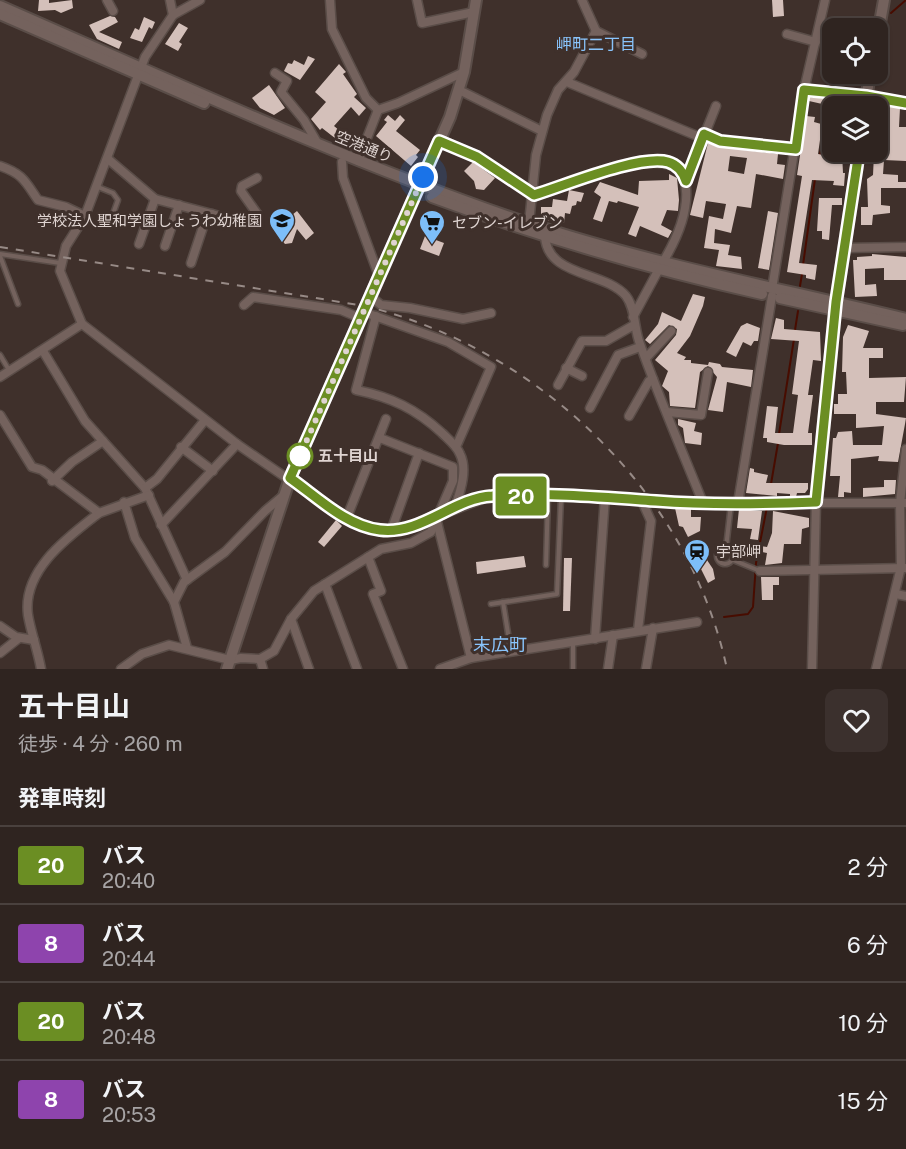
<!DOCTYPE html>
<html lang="ja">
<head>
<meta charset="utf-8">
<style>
	body { margin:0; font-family:"Public Sans","Noto Sans JP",sans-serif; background:#3b302d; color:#f1f3f6; height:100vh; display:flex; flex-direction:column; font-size:22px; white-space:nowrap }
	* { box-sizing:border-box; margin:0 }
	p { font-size:20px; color:#a7a4a5 }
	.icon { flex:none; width:33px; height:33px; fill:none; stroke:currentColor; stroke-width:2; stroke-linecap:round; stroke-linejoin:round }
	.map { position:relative; height:669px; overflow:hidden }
	.side { display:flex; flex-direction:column; background:#2f2420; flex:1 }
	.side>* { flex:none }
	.badge { padding:0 12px; border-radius:4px; font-size:21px; line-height:39px }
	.buttons { position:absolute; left:822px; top:18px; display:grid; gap:12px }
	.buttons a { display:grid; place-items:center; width:66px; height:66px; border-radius:12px; background:#2f2420; box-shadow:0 2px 4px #0004,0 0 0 2px #4a413e; font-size:30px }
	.you { position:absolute; width:30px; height:30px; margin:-15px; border:4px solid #fff; border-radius:50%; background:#1a73e8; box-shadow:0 0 0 9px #1a73e833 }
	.map>.badge { position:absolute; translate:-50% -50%; box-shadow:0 0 0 3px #fff }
	h2 { padding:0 18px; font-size:22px; line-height:54px }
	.round { display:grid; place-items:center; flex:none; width:63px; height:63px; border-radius:12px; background:#3b302d }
	.summary { display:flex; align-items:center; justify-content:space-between; height:102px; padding:0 18px }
	h1 { font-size:28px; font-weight:700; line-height:45px }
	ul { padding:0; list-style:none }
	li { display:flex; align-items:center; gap:18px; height:78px; padding:0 18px; border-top:2px solid #4a413e }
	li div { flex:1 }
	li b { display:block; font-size:22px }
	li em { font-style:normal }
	li .badge { min-width:66px; font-weight:700; text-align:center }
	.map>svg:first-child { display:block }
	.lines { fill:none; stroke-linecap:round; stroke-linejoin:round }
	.stream { stroke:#480c00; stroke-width:2 }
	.building { fill:#d4c0ba; fill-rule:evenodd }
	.service-casing { stroke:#5a4d48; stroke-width:7 }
	.minor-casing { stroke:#5a4d48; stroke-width:11 }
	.tertiary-casing { stroke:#5a4d48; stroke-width:14 }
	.service { stroke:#74625d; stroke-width:4 }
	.minor { stroke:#74625d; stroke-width:8 }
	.tertiary { stroke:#74625d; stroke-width:10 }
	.rail { stroke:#978a86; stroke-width:2; stroke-dasharray:8 8; stroke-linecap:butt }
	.line-casing { stroke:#fff; stroke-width:14 }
	.line { stroke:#6b8e23; stroke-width:9 }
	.walk { stroke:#dfd4d1; stroke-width:6; stroke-dasharray:0 10.8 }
	.stop-dot { fill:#fff; stroke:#6b8e23; stroke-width:3 }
	.labels { text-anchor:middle; stroke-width:6; stroke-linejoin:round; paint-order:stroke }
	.street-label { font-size:15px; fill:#dfd4d1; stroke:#3f302b }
	.poi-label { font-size:15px; fill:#dfd4d1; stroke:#3f302b; text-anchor:start }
	.stop-label { font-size:15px; font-weight:bold; fill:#dfd4d1; stroke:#3f302b; text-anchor:start }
	.neighbourhood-label { font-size:16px; fill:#89c4fc; stroke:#3f302b }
	.quarter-label { font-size:18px; fill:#89c4fc; stroke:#3f302b }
</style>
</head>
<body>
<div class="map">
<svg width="906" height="669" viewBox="0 0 906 669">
	<rect width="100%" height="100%" fill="#3f302b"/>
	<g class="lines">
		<g class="stream">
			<polyline points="891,13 906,0"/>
			<polyline points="868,28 873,24"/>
			<polyline points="831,89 832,59"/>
			<polyline points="825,126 829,105"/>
			<polyline points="820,155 823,137"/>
			<polyline points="803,265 815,179"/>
			<polyline points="800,286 802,274"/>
			<polyline points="795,330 798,311"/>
			<polyline points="779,434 794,339"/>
			<polyline points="771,484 778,443"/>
			<polyline points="724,617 748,614 753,607 756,563 767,507"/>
		</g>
	</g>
	<g class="building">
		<polygon points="39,0 49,0 49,3 72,0 73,8 61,13 55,10 38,11"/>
		<polygon points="772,0 783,0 784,16 773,17"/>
		<polygon points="110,16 115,17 118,22 99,32 122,42 119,49 97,39 89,25"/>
		<polygon points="144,17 155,22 152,29 149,27 142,42 130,38 135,28 139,30"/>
		<polygon points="179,23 188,28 179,42 182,44 178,51 165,44"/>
		<polygon points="308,56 315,59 300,80 284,71 288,63 292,64 294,60 304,65"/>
		<polygon points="339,64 346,72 343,74 357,94 354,97 366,108 359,116 351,107 334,126 346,136 340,142 322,128 320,130 311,119 326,102 315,92"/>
		<polygon points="269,85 285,108 274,115 260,108 252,98"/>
		<polygon points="809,97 851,101 851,105 831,106 809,101"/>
		<polygon points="883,106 900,108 899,127 906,127 906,161 884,160 883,174 898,175 898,182 906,182 906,188 881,188 881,205 890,206 890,213 873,215 872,225 861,225 861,207 868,207 867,179 873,175 874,154 878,154 878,132 881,129"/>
		<polygon points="388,115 395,121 400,115 405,120 396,131 420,150 416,155 418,157 411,166 376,136 387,122 384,120"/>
		<polygon points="806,116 815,117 814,122 832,127 832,141 820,140 818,154 830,156 830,152 842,153 843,173 845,173 844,186 833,185 834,181 812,180 799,263 817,265 815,280 806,278 806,275 787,272 802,176 797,175"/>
		<path d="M708,143L719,147L778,154L777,164L785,165L783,179L756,174L751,208L737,206L731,233L715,229L714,243L730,245L728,255L741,257L742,269L716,266L719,250L704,248L709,216L723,219L726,204L706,201L703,218L690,215ZM730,156L747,158L744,174L728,171Z"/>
		<polygon points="473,162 495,178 484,190 476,189 474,181 464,171"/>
		<polygon points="669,174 677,178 679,200 678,211 667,210 661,225 672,231 668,238 640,226 636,237 628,234 639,207 618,201 617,203 609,201 602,222 593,219 601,197 594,192 600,182 638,195 639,181 669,180"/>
		<polygon points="569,190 584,193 581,202 577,201 576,205 572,206 570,214 565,213 564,223 541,219 541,207 552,207 553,199 567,201"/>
		<polygon points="819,198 842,198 842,205 832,205 829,240 822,239 822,231 817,231"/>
		<polygon points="297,211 314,233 306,240 297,229 292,243 285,244 273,230"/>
		<polygon points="768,211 778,213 769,270 758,268"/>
		<polygon points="425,236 444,243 439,256 420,249"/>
		<polygon points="872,254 906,257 906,280 884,280 884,268 865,269 865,285 876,284 877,296 855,297 853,260 857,260 857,257 872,256"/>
		<polygon points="693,294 705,297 703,306 690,336 677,353 686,357 684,360 691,360 691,363 708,365 709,362 720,364 722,367 753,370 751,387 727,382 723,412 708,410 717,377 708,366 700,372 695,408 670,406 669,392 662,386 668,371 655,360 676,335 677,329 669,325 650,344 645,340 658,324 662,312 681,321"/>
		<polygon points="776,318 784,320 784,329 820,332 821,361 813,360 808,395 813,395 808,433 812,433 812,445 784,445 767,442 767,438 763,438 767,406 778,407 775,433 793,433 798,395 792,394 799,341 771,339"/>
		<polygon points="747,323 760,328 758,341 754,341 751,346 743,342 736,357 726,352 741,326"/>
		<polygon points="848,325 869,331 863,348 883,348 883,358 869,358 869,378 906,377 904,402 876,402 876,414 906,418 905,424 898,462 878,461 879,456 851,459 851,493 844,492 844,497 838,497 840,476 830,476 833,438 836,438 838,432 852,431 853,445 882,445 884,426 856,428 856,414 834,414 834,404 838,404 838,394 847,394 846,372 842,372 843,337"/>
		<polygon points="678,419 696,423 694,431 702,433 701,445 685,443 683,428 678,425"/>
		<polygon points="750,468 754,469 754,472 768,475 766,483 808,483 808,489 805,493 797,493 796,497 790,497 790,494 777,493 777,496 746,493"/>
		<polygon points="884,480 896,480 895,494 863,497 863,488 884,487"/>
		<polygon points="675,508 691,509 691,517 701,517 700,531 688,537 683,527 679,526"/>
		<polygon points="739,509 762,511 758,540 750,539 752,529 737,528"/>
		<polygon points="773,511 809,518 809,527 802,529 801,544 784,544 782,563 765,565 767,553 753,550 754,545 767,547 772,533"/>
		<polygon points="336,520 342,526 324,547 318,542"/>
		<polygon points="701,551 713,569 715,579 708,583 694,555"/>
		<polygon points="524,556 526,567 477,574 476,562"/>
		<polygon points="564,558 572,558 570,611 563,611"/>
		<polygon points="761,577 779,577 779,585 773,585 773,600 762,600"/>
	</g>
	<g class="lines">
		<defs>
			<g id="service">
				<polyline points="98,187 113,193 118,200 109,225"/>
				<polyline points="0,254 60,263"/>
				<polyline points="0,256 18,304"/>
				<polyline points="0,355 9,370"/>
				<circle cx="725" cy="556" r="8"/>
				<polyline points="726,548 731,504"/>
				<polyline points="733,560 760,571"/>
				<polyline points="546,565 548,497"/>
				<polyline points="503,602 511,652"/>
				<polyline points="491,604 557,594 561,497"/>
				<polyline points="573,669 573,643"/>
			</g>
			<g id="minor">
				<polyline points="107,0 113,11"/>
				<polyline points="170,0 173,15"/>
				<polyline points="200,0 173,15 145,57 85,216 66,246 60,271 82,324 237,444 336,512 362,526 380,530 399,529 420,523 490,496 605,497 703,503 906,503"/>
				<polyline points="330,0 332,29 366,98 378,110 398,103 464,72"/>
				<polyline points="417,0 422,23 474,12"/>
				<polyline points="582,0 596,31 642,54"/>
				<polyline points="787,34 816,42"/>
				<polyline points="275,73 287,81 281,92 304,120 318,144"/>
				<polyline points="567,82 702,138"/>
				<polyline points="459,90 542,131"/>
				<polyline points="804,90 866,96 906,103"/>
				<polyline points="703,134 720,141 796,149"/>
				<path d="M439,141L477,157L534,195C567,185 660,143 683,174C693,203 678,237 663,262"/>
				<polyline points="108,159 155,199 250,224 258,215 241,191 242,186 257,178"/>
				<polyline points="358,161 378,110"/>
				<polyline points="342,162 343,178 379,276"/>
				<path d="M0,166C23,174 25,181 38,200L66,207L85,216"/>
				<polyline points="686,181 716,106"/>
				<polyline points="529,223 536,155 547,115 558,90 574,72 596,31"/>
				<path d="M545,236C547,277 605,271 626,296C636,309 634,330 640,344C659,398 682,450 703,503"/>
				<polyline points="139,244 155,199"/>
				<polyline points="165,246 179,205"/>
				<polyline points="845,248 906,247"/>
				<polyline points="191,263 203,227 212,214"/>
				<polyline points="772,289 804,90 825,0"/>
				<polyline points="370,296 381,305 410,308 463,319 491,313"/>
				<polyline points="244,305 253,297 341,310 360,318"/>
				<polyline points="372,315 448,342 491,367 456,447"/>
				<path d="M376,316L356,390C391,397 416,409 442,433C448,439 457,446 460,454C468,470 460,492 455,508"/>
				<polyline points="633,317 659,269"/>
				<polyline points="43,351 85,421 145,488 187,580"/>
				<polyline points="646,358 671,331"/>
				<polyline points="566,368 582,376"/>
				<polyline points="0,377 82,324"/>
				<polyline points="558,385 582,341 606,341 634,325"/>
				<polyline points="590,408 618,355 640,347"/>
				<polyline points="667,412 701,415 708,372"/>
				<path d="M0,415L32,467L42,470L99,513C68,537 22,570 28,615C31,633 38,651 41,669"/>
				<polyline points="629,416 649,381 653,379"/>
				<polyline points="181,447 213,471"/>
				<polyline points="52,481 72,462 103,441"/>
				<polyline points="145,488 157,479 205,420"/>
				<polyline points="124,502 135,538 174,602 187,648"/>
				<polyline points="738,503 772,296"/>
				<polyline points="99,513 149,495"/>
				<polyline points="347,517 386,419"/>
				<polyline points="437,522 471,658"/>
				<polyline points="161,525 237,444"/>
				<polyline points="391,531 419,453"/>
				<polyline points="368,557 381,591 373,594 403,669"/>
				<polyline points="760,571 906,568"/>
				<polyline points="325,584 357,669"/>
				<polyline points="896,594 906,596"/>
				<polyline points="174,602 184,582 225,552 265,511 284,495"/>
				<polyline points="291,619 309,669"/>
				<polyline points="0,626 16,637 34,640"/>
				<polyline points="638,630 651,521 641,499"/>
				<polyline points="595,639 605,497"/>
				<polyline points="0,653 19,638"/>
				<polyline points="260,659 263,669"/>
				<polyline points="121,669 142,654 169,645 230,660 241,658 260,659 274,651 291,619 314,591 381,549 411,543 431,532 453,481 453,467 380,438"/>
				<polyline points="440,669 471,658 697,622"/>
				<polyline points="608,669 613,635"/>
				<polyline points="646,669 653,628"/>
				<polyline points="812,669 816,502"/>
				<polyline points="876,669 901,567 900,503 906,449"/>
			</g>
			<g id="tertiary">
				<path d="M0,6C174,82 347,162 527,223C651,264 779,288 906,319"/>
				<polyline points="0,14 204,103"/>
				<polyline points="878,34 884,0"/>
				<polyline points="865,106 870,74"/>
				<path d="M432,197C540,237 650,269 762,294"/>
				<polyline points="780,298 903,325"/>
				<polyline points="816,502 836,302 859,152"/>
				<polyline points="227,669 290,478 450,117 464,72 476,0"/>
			</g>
		</defs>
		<use href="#service" class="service-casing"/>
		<use href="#minor" class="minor-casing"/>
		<use href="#tertiary" class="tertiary-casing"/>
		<use href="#service" class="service"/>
		<use href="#minor" class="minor"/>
		<use href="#tertiary" class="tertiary"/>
		<path class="rail" d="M0,247L365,306C539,349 689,492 727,669"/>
	</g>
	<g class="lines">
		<defs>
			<path id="line" d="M859,152L836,302L816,502C763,504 709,505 656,501C602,497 546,492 492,496C453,498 422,535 380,530C346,526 317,497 290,478L439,141L477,157L534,195C564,186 640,154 668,162C678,165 683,172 686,181L704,134L720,141L796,149L804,90L866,96L906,103"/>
		</defs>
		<use href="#line" class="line-casing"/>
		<use href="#line" class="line"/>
		<polyline class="walk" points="300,456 299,458 423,177"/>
	</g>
	<defs>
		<symbol id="school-pin" viewBox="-11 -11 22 30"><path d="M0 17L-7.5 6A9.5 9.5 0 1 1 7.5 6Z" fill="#7dbef9" stroke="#3f302b"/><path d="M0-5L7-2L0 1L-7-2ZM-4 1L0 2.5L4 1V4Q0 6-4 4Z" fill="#111"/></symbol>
		<symbol id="supermarket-pin" viewBox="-11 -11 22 30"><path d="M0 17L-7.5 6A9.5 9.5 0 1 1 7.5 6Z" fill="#7dbef9" stroke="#3f302b"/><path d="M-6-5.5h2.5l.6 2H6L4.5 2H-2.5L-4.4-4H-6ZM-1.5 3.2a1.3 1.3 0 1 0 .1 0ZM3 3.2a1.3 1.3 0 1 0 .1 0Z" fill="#111"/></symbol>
		<symbol id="station-pin" viewBox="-11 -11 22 30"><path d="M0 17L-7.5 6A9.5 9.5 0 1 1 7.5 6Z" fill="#7dbef9" stroke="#3f302b"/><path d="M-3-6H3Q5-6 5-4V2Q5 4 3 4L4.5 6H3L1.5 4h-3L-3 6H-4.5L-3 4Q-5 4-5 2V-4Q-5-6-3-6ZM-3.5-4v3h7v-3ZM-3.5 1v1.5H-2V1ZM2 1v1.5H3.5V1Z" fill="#111"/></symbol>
	</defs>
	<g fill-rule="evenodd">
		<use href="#school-pin" x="267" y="206" width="30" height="40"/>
		<use href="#supermarket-pin" x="417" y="208" width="30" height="40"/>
		<use href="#station-pin" x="682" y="537" width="30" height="40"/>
	</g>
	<circle class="stop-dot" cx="300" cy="456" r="12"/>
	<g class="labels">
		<g class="street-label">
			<text transform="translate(364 147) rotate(22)" y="5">空港通り</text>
		</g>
		<g class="poi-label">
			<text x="262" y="226" text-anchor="end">学校法人聖和学園しょうわ幼稚園</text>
			<text x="452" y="228">セブン-イレブン</text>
			<text x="716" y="557">宇部岬</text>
		</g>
		<g class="stop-label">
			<text x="318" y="461">五十目山</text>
		</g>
		<g class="neighbourhood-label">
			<text x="596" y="50">岬町二丁目</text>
		</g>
		<g class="quarter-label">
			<text x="500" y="651">末広町</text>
		</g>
	</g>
</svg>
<div class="buttons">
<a><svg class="icon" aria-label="locate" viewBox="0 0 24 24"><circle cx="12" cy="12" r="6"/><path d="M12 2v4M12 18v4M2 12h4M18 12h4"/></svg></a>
<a><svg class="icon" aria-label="layers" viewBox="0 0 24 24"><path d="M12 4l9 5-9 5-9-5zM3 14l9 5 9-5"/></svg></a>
</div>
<div class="you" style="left:423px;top:177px"></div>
<b class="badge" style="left:521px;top:496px;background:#6b8e23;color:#fff">20</b>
</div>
<section class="side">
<div class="summary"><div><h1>五十目山</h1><p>徒歩 · 4 分 · 260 m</p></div><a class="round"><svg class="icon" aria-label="heart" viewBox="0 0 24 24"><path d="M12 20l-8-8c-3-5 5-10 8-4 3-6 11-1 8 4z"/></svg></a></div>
<h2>発車時刻</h2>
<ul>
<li><span class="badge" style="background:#6b8e23;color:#fff">20</span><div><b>バス</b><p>20:40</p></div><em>2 分</em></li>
<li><span class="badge" style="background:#8e44ad;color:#fff">8</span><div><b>バス</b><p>20:44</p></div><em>6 分</em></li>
<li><span class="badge" style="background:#6b8e23;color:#fff">20</span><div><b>バス</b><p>20:48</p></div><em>10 分</em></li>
<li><span class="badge" style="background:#8e44ad;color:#fff">8</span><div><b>バス</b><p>20:53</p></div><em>15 分</em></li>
</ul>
</section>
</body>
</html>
